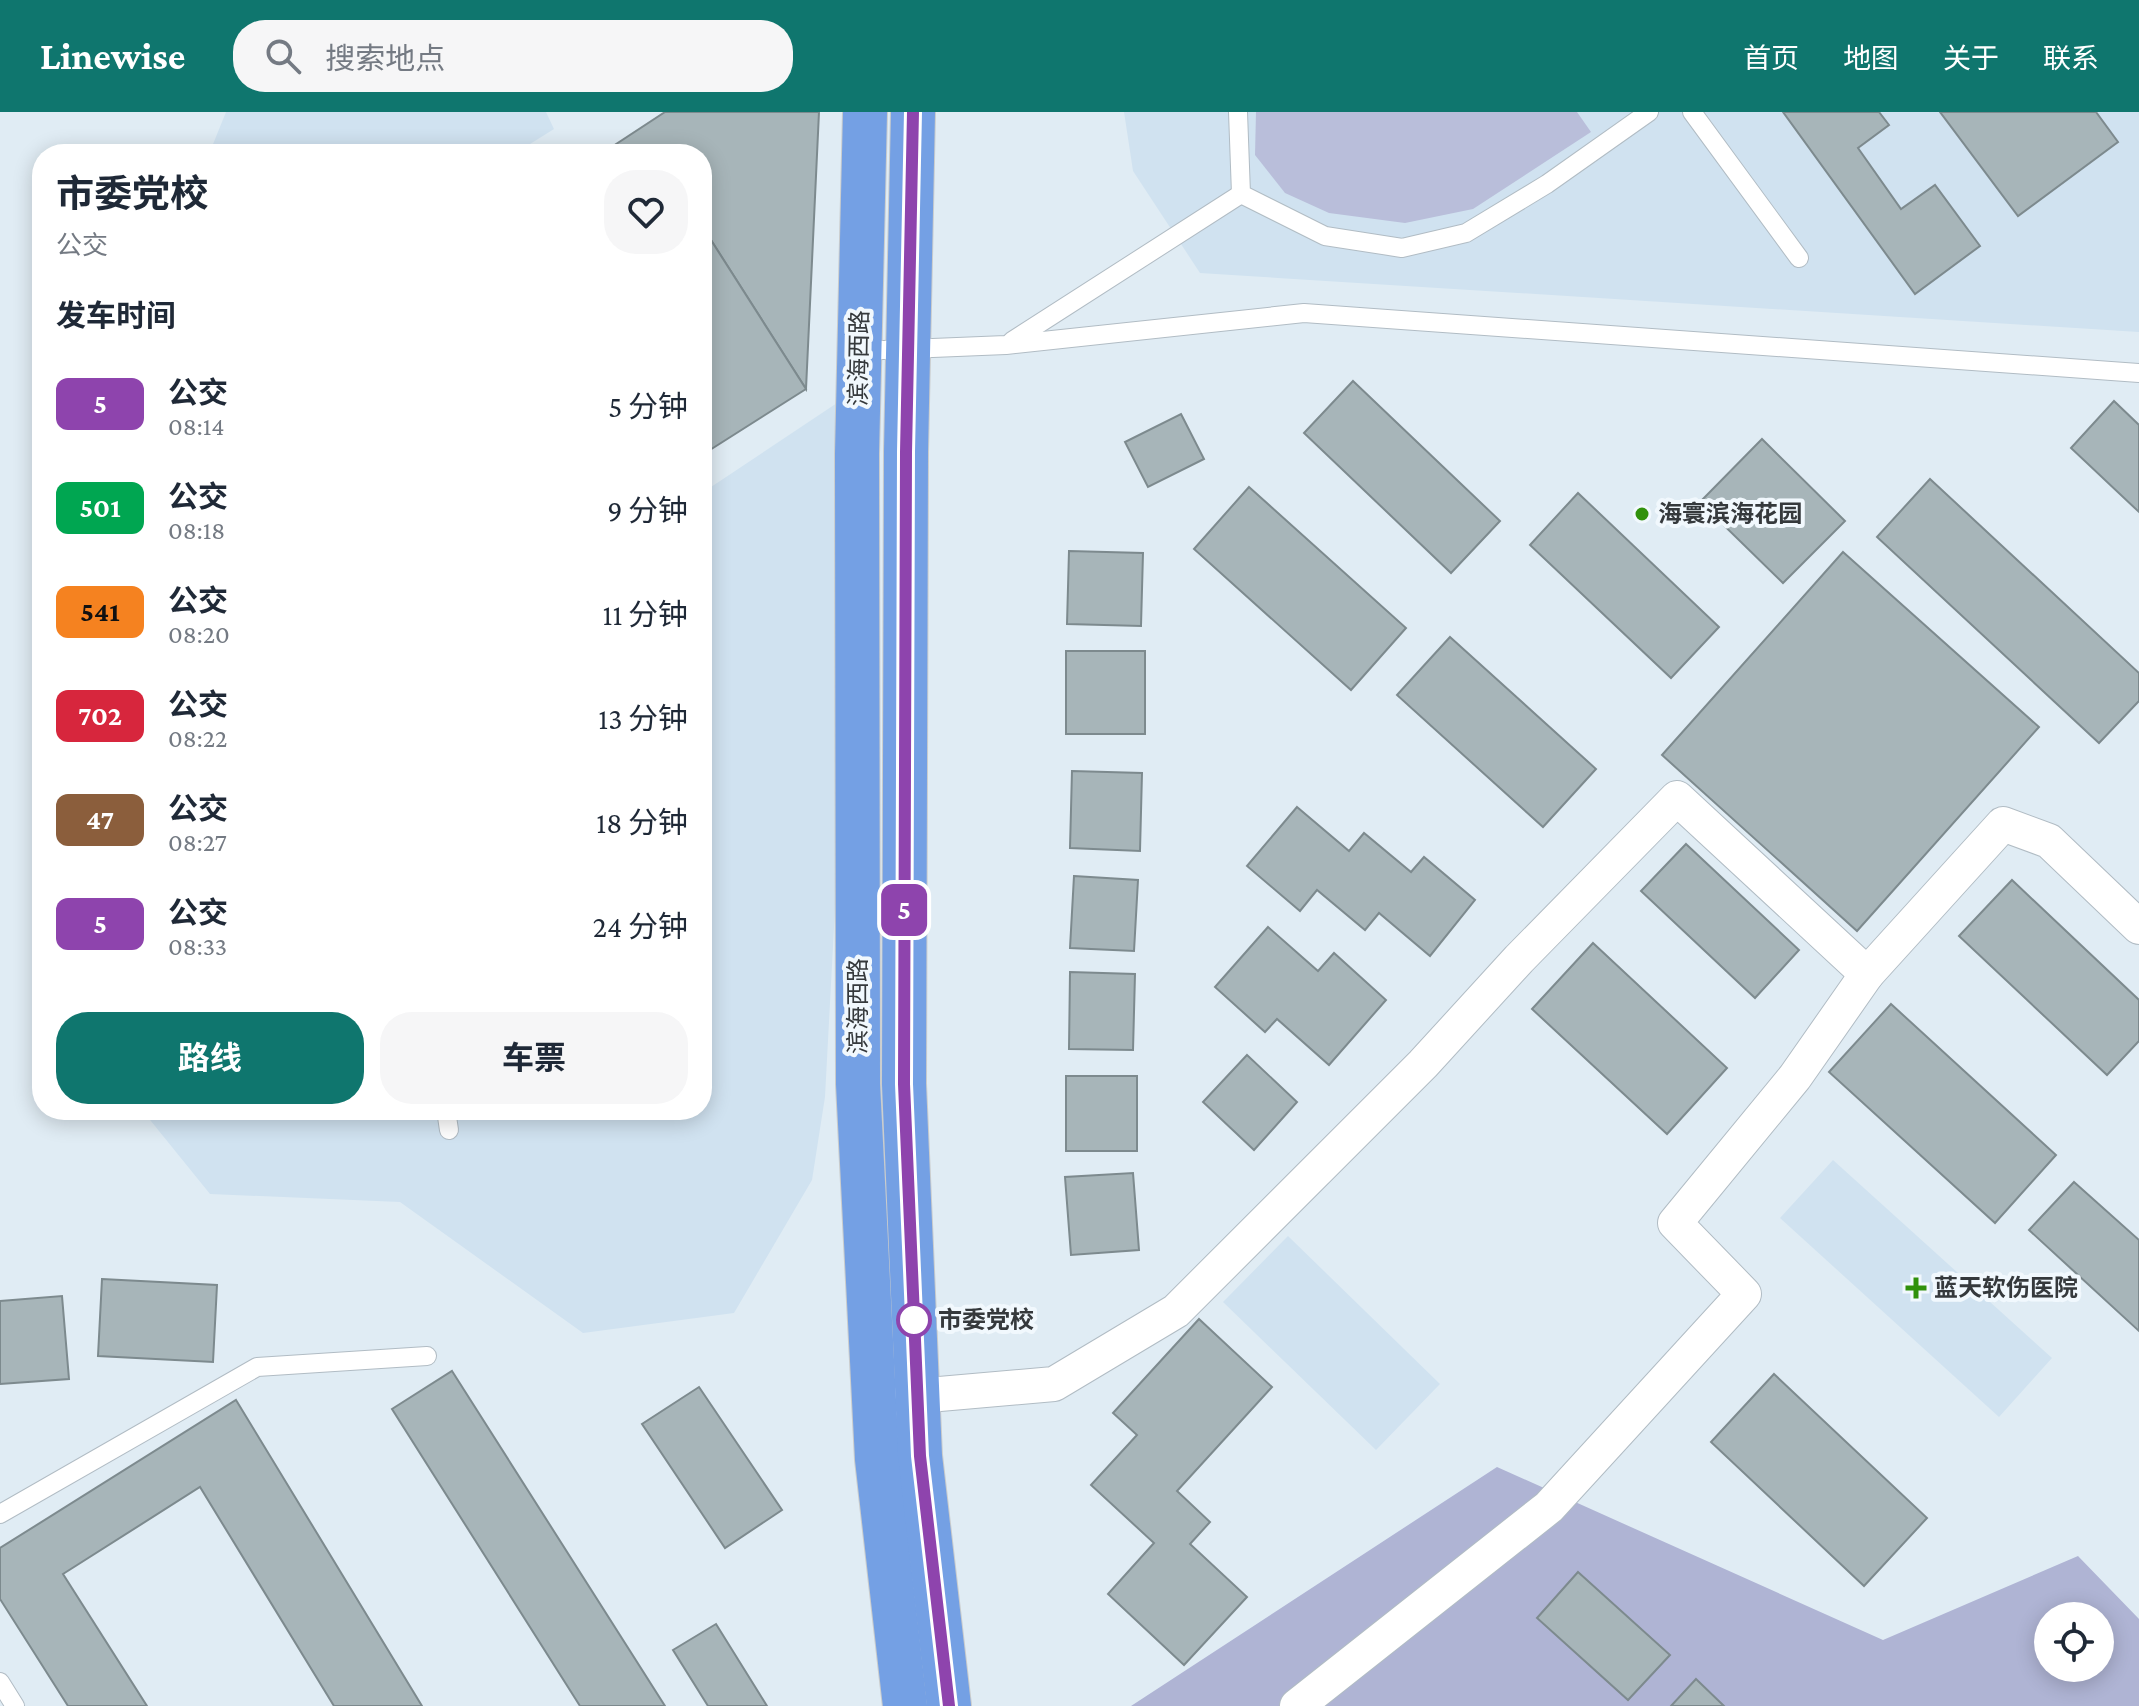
<!DOCTYPE html>
<html lang="zh">
<head>
<meta charset="utf-8">
<style>
	body { margin:0; font-family:"Crimson Pro","Noto Sans SC",serif; background:#f6f6f7; color:#1f2937; height:100vh; display:flex; flex-direction:column; font-size:30px; white-space:nowrap }
	* { box-sizing:border-box; margin:0 }
	p { font-size:26px; color:#747a83 }
	.icon { flex:none; width:44px; height:44px; fill:none; stroke:currentColor; stroke-width:2; stroke-linecap:round; stroke-linejoin:round }
	.map { position:relative; flex:1; overflow:hidden }
	.sheet { position:absolute; left:32px; top:32px; width:680px; height:976px; display:flex; flex-direction:column; background:#fff; border-radius:32px; box-shadow:0 4px 20px #0003 }
	.sheet>* { flex:none }
	.badge { padding:0 16px; border-radius:12px; font-size:28px; line-height:52px }
	.buttons { position:absolute; left:2034px; top:1490px; display:grid; gap:16px }
	.buttons a { display:grid; place-items:center; width:80px; height:80px; border-radius:50%; background:#fff; box-shadow:0 4px 20px #0003; font-size:40px }
	.map>.badge { position:absolute; translate:-50% -50%; box-shadow:0 0 0 4px #fff }
	h2 { padding:0 24px; font-size:30px; line-height:72px }
	.round { display:grid; place-items:center; flex:none; width:84px; height:84px; border-radius:32px; background:#f6f6f7 }
	.overview { display:flex; align-items:center; justify-content:space-between; height:136px; padding:0 24px }
	h1 { font-size:38px; font-weight:700; line-height:60px }
	.action { display:flex; gap:16px; margin-top:auto; padding:16px 24px }
	.action a { flex:1; height:92px; border-radius:32px; background:#0f766e; color:#fff; font-size:32px; font-weight:700; line-height:92px; text-align:center }
	.action a+a { background:#f6f6f7; color:#1f2937 }
	ul { padding:0; list-style:none }
	li { display:flex; align-items:center; gap:24px; height:104px; padding:0 24px }
	li div { flex:1 }
	li b { display:block; font-size:30px }
	li em { font-style:normal }
	li .badge { min-width:88px; font-weight:700; text-align:center }
	header { display:flex; align-items:center; gap:48px; box-sizing:border-box; height:112px; padding:0 40px; background:#0f766e; color:#fff }
	header strong { font-size:38px }
	nav { display:flex; gap:44px; margin-inline-start:auto; font-size:28px }
	.search { width:560px; height:72px; background:#f6f6f7; display:flex; align-items:center; gap:20px; box-sizing:border-box; padding:0 28px; border-radius:32px; color:#747a83; font-size:30px }
	.map>svg:first-child { display:block }
	.built { fill:#d0e2f0 }
	.green { fill:#b9beda }
	.forest { fill:#afb4d4; fill-rule:evenodd }
	.building { fill:#a7b5b9; stroke:#7d8a8e; stroke-width:2 }
	.lines { fill:none; stroke-linecap:round; stroke-linejoin:round }
	.service-casing { stroke:#b1bcc4; stroke-width:20 }
	.minor-casing { stroke:#b1bcc4; stroke-width:36 }
	.trunk-casing { stroke:#cacccc; stroke-width:46 }
	.service { stroke:#fff; stroke-width:18 }
	.minor { stroke:#fff; stroke-width:34 }
	.trunk { stroke:#74a0e4; stroke-width:44 }
	.line-casing { stroke:#fff; stroke-width:18 }
	.line { stroke:#8e44ad; stroke-width:12 }
	.poi-dot { fill:#30910b; stroke:#f1f8fd; stroke-width:3 }
	.stop-dot { fill:#fff; stroke:#8e44ad; stroke-width:4 }
	.labels { text-anchor:middle; stroke-width:8; stroke-linejoin:round; paint-order:stroke }
	.street-label { font-size:24px; fill:#35393c; stroke:#f1f8fd }
	.poi-label { font-size:24px; font-weight:bold; fill:#35393c; stroke:#f1f8fd; text-anchor:start }
	.stop-label { font-size:24px; font-weight:bold; fill:#35393c; stroke:#f1f8fd; text-anchor:start }
</style>
</head>
<body>
<header>
<strong>Linewise</strong>
<div class="search"><svg class="icon" aria-label="search" viewBox="0 0 24 24"><circle cx="10" cy="10" r="6"/><path d="M15 15l6 6"/></svg>搜索地点</div>
<nav><a>首页</a><a>地图</a><a>关于</a><a>联系</a></nav>
</header>
<div class="map">
<svg width="2139" height="1594" viewBox="0 0 2139 1594">
	<rect width="100%" height="100%" fill="#e0ecf4"/>
	<g class="built">
		<polygon points="226,0 546,0 554,17 514,42 209,42"/>
		<polygon points="1124,0 2139,0 2139,220 1200,161 1133,59"/>
		<polygon points="837,291 836,778 825,985 812,1068 734,1201 583,1221 400,1090 210,1082 142,998 702,998 702,381"/>
		<polygon points="1833,1048 2052,1246 1999,1305 1780,1106"/>
		<polygon points="1288,1124 1440,1272 1376,1338 1223,1190"/>
	</g>
	<polygon class="green" points="1256,0 1577,0 1591,20 1473,97 1405,111 1329,101 1285,81 1255,43"/>
	<path class="forest" d="M1497,1355L1883,1528L2078,1444L2139,1507V1594H1131ZM2048,1504H2100V1556H2048Z"/>
	<g class="building">
		<polygon points="665,0 819,0 806,277 702,114 702,42 601,42"/>
		<polygon points="1783,0 1879,0 1889,13 1858,36 1901,97 1935,73 1980,134 1915,182"/>
		<polygon points="1940,0 2096,0 2118,30 2018,104"/>
		<polygon points="702,114 806,277 702,343"/>
		<polygon points="1353,269 1500,409 1451,461 1304,321"/>
		<polygon points="2114,289 2139,313 2139,400 2071,336"/>
		<polygon points="1181,302 1204,347 1148,375 1125,330"/>
		<polygon points="1762,327 1845,409 1783,471 1700,390"/>
		<polygon points="1930,367 2139,561 2139,589 2099,631 1877,425"/>
		<polygon points="1249,375 1406,516 1351,578 1194,437"/>
		<polygon points="1578,381 1719,515 1671,566 1530,433"/>
		<polygon points="1069,439 1143,441 1141,514 1067,512"/>
		<polygon points="1843,440 2039,615 1857,819 1662,643"/>
		<polygon points="1450,525 1596,657 1543,715 1397,583"/>
		<rect x="1066" y="539" width="79" height="83"/>
		<polygon points="1072,659 1142,661 1140,739 1070,736"/>
		<polygon points="1297,695 1349,739 1364,721 1411,760 1424,745 1475,788 1430,844 1379,801 1365,818 1317,778 1300,799 1247,754"/>
		<polygon points="1686,732 1799,838 1755,886 1641,779"/>
		<polygon points="1074,764 1138,768 1134,839 1070,836"/>
		<polygon points="2012,768 2139,888 2139,929 2107,963 1959,824"/>
		<polygon points="1268,815 1318,859 1334,841 1386,888 1329,953 1277,907 1265,920 1215,875"/>
		<polygon points="1593,831 1727,956 1667,1022 1532,897"/>
		<polygon points="1070,860 1135,862 1133,938 1069,937"/>
		<polygon points="1891,892 2056,1043 1995,1111 1829,960"/>
		<polygon points="1247,943 1297,990 1254,1038 1203,990"/>
		<rect x="1066" y="964" width="71" height="75"/>
		<polygon points="1133,1061 1139,1138 1071,1143 1065,1065"/>
		<polygon points="2074,1070 2139,1128 2139,1219 2029,1118"/>
		<polygon points="102,1167 217,1173 213,1250 98,1244"/>
		<polygon points="62,1184 69,1267 0,1272 0,1189"/>
		<polygon points="1199,1207 1272,1275 1177,1379 1210,1410 1190,1432 1247,1485 1184,1553 1108,1482 1154,1431 1091,1373 1137,1323 1113,1301"/>
		<polygon points="452,1259 665,1594 580,1594 392,1297"/>
		<polygon points="1774,1262 1927,1406 1864,1474 1711,1330"/>
		<polygon points="699,1275 782,1398 725,1436 642,1312"/>
		<polygon points="236,1288 422,1594 334,1594 200,1375 63,1462 147,1594 68,1594 0,1487 0,1436"/>
		<polygon points="1578,1460 1670,1543 1628,1588 1537,1506"/>
		<polygon points="716,1512 767,1594 708,1594 673,1538"/>
		<polygon points="1696,1567 1724,1594 1671,1594"/>
	</g>
	<g class="lines">
		<defs>
			<g id="service">
				<polyline points="1238,0 1241,82 1325,124 1402,136 1466,121 1547,72 1649,0"/>
				<polyline points="1692,0 1799,146"/>
				<polyline points="1012,229 1241,82"/>
				<polyline points="859,239 1006,233 1304,201 2139,261"/>
				<polyline points="446,998 449,1018"/>
				<polyline points="0,1402 257,1255 427,1244"/>
				<polyline points="0,1570 15,1594"/>
			</g>
			<g id="minor">
				<polyline points="894,1286 1054,1272 1176,1199 1423,952 1519,847 1677,686 1867,862 2003,712 2049,729 2139,815"/>
				<polyline points="1297,1594 1549,1395 1744,1182 1675,1111 1795,965 1867,862"/>
			</g>
			<g id="trunk">
				<polyline points="865,0 857,342 858,972 877,1347 905,1594"/>
				<polyline points="913,0 906,340 904,972 920,1344 949,1594"/>
			</g>
		</defs>
		<use href="#service" class="service-casing"/>
		<use href="#minor" class="minor-casing"/>
		<use href="#trunk" class="trunk-casing"/>
		<use href="#service" class="service"/>
		<use href="#minor" class="minor"/>
		<use href="#trunk" class="trunk"/>
	</g>
	<g class="lines">
		<defs>
			<polyline id="line" points="913,0 906,340 904,972 920,1344 949,1594"/>
		</defs>
		<use href="#line" class="line-casing"/>
		<use href="#line" class="line"/>
	</g>
	<g class="poi-dot">
		<circle cx="1642" cy="402" r="8"/>
		<path d="M1912 1164h8v8h8v8h-8v8h-8v-8h-8v-8h8z"/>
	</g>
	<circle class="stop-dot" cx="914" cy="1208" r="16"/>
	<g class="labels">
		<g class="street-label">
			<text transform="translate(859 246) rotate(-89)" y="8">滨海西路</text>
			<text transform="translate(858 894) rotate(-90)" y="8">滨海西路</text>
		</g>
		<g class="poi-label">
			<text x="1658" y="410">海寰滨海花园</text>
			<text x="1934" y="1184">蓝天软伤医院</text>
		</g>
		<g class="stop-label">
			<text x="938" y="1216">市委党校</text>
		</g>
	</g>
</svg>
<div class="buttons">
<a><svg class="icon" aria-label="locate" viewBox="0 0 24 24"><circle cx="12" cy="12" r="6"/><path d="M12 2v4M12 18v4M2 12h4M18 12h4"/></svg></a>
</div>
<b class="badge" style="left:904px;top:798px;background:#8e44ad;color:#fff">5</b>
<section class="sheet">
<div class="overview"><div><h1>市委党校</h1><p>公交</p></div><a class="round"><svg class="icon" aria-label="heart" viewBox="0 0 24 24"><path d="M12 20l-8-8c-3-5 5-10 8-4 3-6 11-1 8 4z"/></svg></a></div>
<h2>发车时间</h2>
<ul>
<li><span class="badge" style="background:#8e44ad;color:#fff">5</span><div><b>公交</b><p>08:14</p></div><em>5 分钟</em></li>
<li><span class="badge" style="background:#00a651;color:#fff">501</span><div><b>公交</b><p>08:18</p></div><em>9 分钟</em></li>
<li><span class="badge" style="background:#f58220;color:#111">541</span><div><b>公交</b><p>08:20</p></div><em>11 分钟</em></li>
<li><span class="badge" style="background:#d7263d;color:#fff">702</span><div><b>公交</b><p>08:22</p></div><em>13 分钟</em></li>
<li><span class="badge" style="background:#8b5e3c;color:#fff">47</span><div><b>公交</b><p>08:27</p></div><em>18 分钟</em></li>
<li><span class="badge" style="background:#8e44ad;color:#fff">5</span><div><b>公交</b><p>08:33</p></div><em>24 分钟</em></li>
</ul>
<div class="action"><a>路线</a><a>车票</a></div>
</section>
</div>
</body>
</html>
